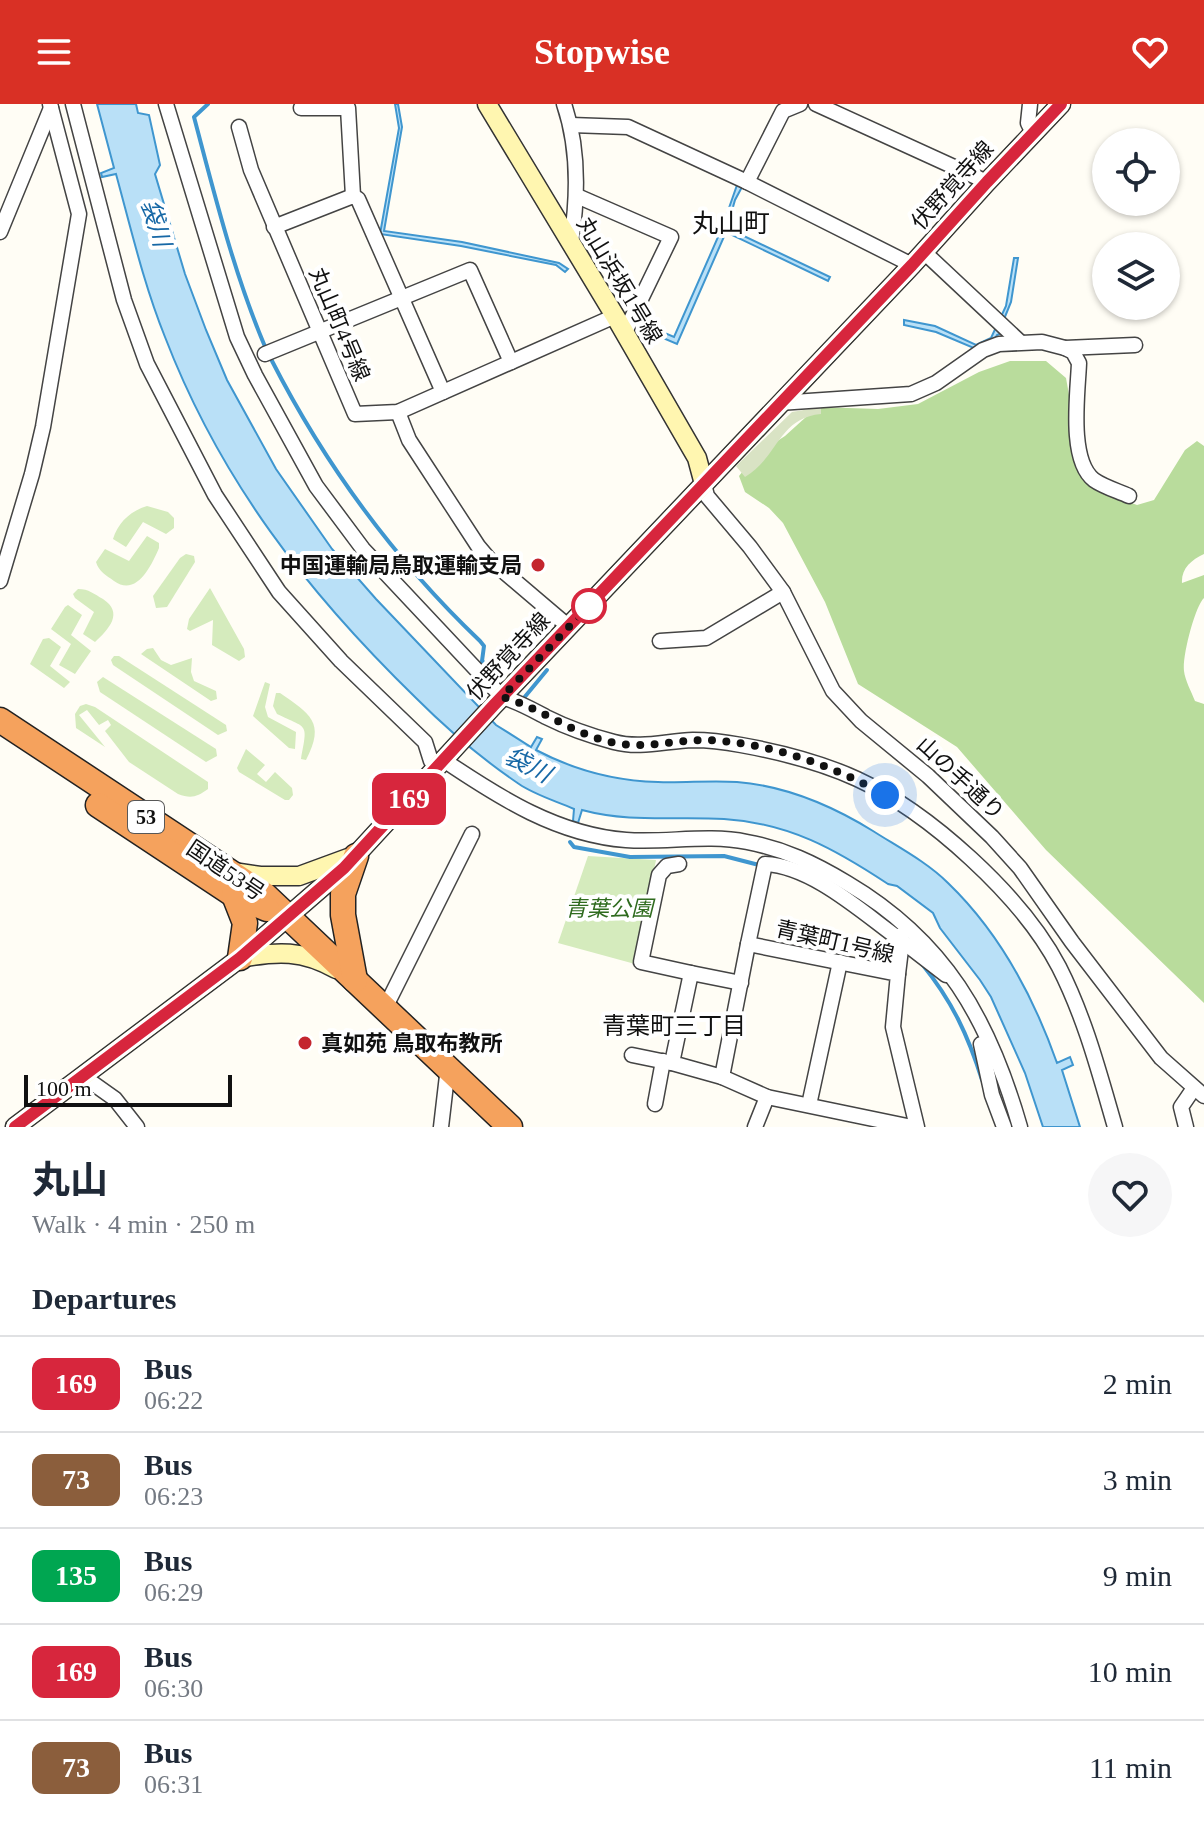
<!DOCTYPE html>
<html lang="en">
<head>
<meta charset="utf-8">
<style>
	body { margin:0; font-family:"Times New Roman","Noto Sans JP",serif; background:#f6f6f7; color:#1f2937; height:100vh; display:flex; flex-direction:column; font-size:30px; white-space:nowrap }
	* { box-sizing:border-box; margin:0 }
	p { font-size:26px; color:#747a83 }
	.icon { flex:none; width:44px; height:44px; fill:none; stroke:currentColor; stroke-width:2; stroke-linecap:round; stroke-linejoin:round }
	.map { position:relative; height:1023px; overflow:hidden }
	.side { display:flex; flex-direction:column; background:#fff; flex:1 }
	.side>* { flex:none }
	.badge { padding:0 16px; border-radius:12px; font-size:28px; line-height:52px }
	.controls { position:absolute; left:1092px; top:24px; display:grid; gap:16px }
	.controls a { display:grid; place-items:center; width:88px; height:88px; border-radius:50%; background:#fff; box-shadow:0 2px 6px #0004; font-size:40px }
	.scale { position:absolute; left:24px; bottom:20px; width:208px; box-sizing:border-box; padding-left:8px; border:4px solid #111; border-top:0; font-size:22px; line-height:28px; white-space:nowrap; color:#111; -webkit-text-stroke:6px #fff; paint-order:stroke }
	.you { position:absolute; width:40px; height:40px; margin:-20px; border:6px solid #fff; border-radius:50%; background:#1a73e8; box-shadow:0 0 0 12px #1a73e833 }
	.map>.badge { position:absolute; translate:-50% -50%; box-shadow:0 0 0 4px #fff }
	h2 { padding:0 32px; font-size:30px; line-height:72px }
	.round { display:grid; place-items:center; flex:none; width:84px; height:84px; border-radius:42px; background:#f6f6f7 }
	.summary { display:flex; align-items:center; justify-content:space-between; height:136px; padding:0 32px }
	h1 { font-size:38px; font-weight:700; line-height:60px }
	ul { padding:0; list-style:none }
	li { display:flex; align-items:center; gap:24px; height:96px; padding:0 32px; border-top:2px solid #e0e1e3 }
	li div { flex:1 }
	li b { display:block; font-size:30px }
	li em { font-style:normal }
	li .badge { min-width:88px; font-weight:700; text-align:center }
	header { display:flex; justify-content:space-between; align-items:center; height:104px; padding:0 32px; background:#d93025; color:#fff; font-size:36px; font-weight:700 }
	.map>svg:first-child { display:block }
	.green { fill:#d5ebbd }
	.forest { fill:#b9dc9c }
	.cemetery { fill:#d9e3c4 }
	.water { fill:#b9e0f7; stroke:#3f96cf; stroke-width:2 }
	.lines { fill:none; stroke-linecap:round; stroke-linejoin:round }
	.stream { stroke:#3f96cf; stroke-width:4 }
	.street-casing { stroke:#444; stroke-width:17 }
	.secondary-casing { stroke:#333; stroke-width:21 }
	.highway-casing { stroke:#222; stroke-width:27 }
	.street { stroke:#fff; stroke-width:14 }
	.secondary { stroke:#fff6b0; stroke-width:18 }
	.highway { stroke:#f5a25d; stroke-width:24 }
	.line-casing { stroke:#fff; stroke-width:18 }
	.line { stroke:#d7263d; stroke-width:12 }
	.walk { stroke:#111; stroke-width:8; stroke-dasharray:0 14.4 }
	.poi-dot { fill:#c4262e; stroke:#fff; stroke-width:3 }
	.stop-dot { fill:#fff; stroke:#d7263d; stroke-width:4 }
	.labels { text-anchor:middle; stroke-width:8; stroke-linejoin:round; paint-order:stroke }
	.shield { fill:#fff; stroke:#585858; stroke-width:2 }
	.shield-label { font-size:20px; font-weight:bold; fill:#111 }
	.street-label { font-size:22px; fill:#111; stroke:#fff }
	.poi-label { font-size:22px; font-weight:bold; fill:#111; stroke:#fff; text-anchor:end }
	.park-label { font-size:22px; font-style:italic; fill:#2f6b1f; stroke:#fff }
	.water-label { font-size:24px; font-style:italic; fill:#1768a6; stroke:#fff }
	.neighbourhood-label { font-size:24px; fill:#111; stroke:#fff }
	.quarter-label { font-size:26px; fill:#111; stroke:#fff }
</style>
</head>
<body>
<header><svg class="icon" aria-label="menu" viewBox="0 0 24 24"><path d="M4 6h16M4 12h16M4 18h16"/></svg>Stopwise<svg class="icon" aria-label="heart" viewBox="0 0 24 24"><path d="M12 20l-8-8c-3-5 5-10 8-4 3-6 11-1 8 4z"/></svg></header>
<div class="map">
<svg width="1204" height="1023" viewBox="0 0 1204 1023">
	<rect width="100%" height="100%" fill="#fffdf5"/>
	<g class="green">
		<path d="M147,402L168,408L174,414V424L166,430L143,418L126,443L113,435C118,419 130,407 147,402Z"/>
		<path d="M147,432L159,439V444C151,463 136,493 114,477C106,471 99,468 96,458L105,445L129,457Z"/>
		<polygon points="186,450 194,452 195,458 167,503 156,504 153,492 180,454"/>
		<polygon points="210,484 244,545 245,553 239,557 212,541 213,516 190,527 187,525 189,515"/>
		<path d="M78,485C89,485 94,490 103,495C124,509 109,525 95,538L83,530L94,508L75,494L73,490Z"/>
		<polygon points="68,501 82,511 71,531 91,547 75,570 59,561 71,540 51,525 65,503"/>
		<polygon points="49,534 61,543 50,562 70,578 64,584 30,560 43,535"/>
		<polygon points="153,544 161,556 171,561 192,554 191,568 194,577 216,587 217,595 211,597 141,550 147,545"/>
		<polygon points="114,552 119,552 226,621 227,627 218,631 113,561 111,556"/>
		<polygon points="103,573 216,645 217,652 206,658 100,588 97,578"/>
		<polygon points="265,578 270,580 265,603 268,613 296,628 295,645 289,644 253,612"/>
		<path d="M276,589H280C310,610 326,618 306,656L301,655C308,618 308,625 277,610L273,602Z"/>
		<path d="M86,600L95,603L208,678V685C197,693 191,695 178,690L129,658L105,627L111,621L108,616L99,621L87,606L79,611L105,643L76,624L75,610L80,602Z"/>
		<polygon points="246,645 265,661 257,670 266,678 275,668 292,684 293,691 289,696 285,696 239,668 237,664"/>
		<polygon points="588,752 656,756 635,860 558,839"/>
	</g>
	<path class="forest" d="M1010,257H1046L1066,274L1073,313V341L1115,393L1137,401L1154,396L1185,346L1197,337L1204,342V450C1191,456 1181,465 1182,479L1204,471V494C1195,502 1182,553 1184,567C1185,576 1191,587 1195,597L1204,600V899L1046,746L957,643L858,580L825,498L783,419L769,404L745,388L739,372L756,351L785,332L817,303L878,305L918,300L979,268Z"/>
	<path class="cemetery" d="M821,303V310C778,314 778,354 745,373L736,362L792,308Z"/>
	<g class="water">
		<path d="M97,0H136L138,9L149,11L160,61L155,70L185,170L206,226L227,276L276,365L332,445L376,495L496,621L531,643L537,633L542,635L536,646C574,666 615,677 658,678C685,679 711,676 737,678C787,682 831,701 873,727C898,743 927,758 948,779C1000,829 1033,891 1057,959L1070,953L1073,961L1062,966L1080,1023H1043L1025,969L991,893L980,876L940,824L933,809L897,782L888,780C835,745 789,719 724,715C675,712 630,719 582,706L578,719L573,717L574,705C556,697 535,691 519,680C482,655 448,626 416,594C307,488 220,376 165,233C144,181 131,125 116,70L102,73L101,69L114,64Z"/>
		<polygon points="395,0 398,0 402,23 384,127 462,138 559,159 568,165 565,168 556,161 461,142 380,130 399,24"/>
		<polygon points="737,81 742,83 735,96 727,124 830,173 828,177 726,128 677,240 637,223 639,218 674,233 722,124"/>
		<polygon points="1014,154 1018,154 1011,198 1000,225 1002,229 997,231 994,237 976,245 936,228 904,221 904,216 935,222 976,241 991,234 1006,202"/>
	</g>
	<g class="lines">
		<g class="stream">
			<path d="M208,0L194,13C215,92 234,170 266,245"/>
			<path d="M271,255C325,361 394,455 480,537L484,542L482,557L503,575"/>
			<polyline points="523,595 547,566"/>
			<polyline points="570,738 574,743 630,753 724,752 759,761"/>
			<path d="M922,860C952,897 968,931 982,976"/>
		</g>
		<defs>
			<g id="street">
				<polyline points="73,0 124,196 147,260 215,391 279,488 341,557 425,638 431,657 438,664"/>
				<path d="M166,0L237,233L255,271L316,382L363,445L502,593C519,598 531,605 546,613C568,624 591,632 614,638C640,645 666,637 693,636C709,636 725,638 741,641C780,648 820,658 857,675C929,708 1022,792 1059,863C1085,914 1099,968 1115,1023"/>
				<path d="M564,0C579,44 578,93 571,138"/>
				<polyline points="800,0 783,7 747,78 912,161"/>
				<polyline points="816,0 987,78"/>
				<polyline points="1030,0 1028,19 1033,29"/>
				<polyline points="301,4 348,4 353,92"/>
				<polyline points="571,21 628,23 747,78"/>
				<polyline points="239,23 251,66 355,310 398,308 615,212"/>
				<polyline points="577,92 671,133 625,228"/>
				<polyline points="274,123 353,92 358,95 443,288"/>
				<polyline points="0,128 51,4"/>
				<polyline points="924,148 1020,238"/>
				<path d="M1065,244L1073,248L1079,259C1078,287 1068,356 1094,376C1104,383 1118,387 1129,392"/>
				<polyline points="265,250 470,166 511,258"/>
				<polyline points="779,299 911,290 936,279 983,246 999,240 1042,238 1065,244 1135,241"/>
				<polyline points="398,308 409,336 478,442 489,455 569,523"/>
				<polyline points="704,380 707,392 750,443 783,488 833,587 861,617 928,672 992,733 1020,764 1072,838 1161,954 1204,992"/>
				<polyline points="0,477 32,370 43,323 79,110 50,0"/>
				<polyline points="660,537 706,534 783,488"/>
				<path d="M445,657C500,694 558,731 626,736C666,739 707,730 747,738C784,745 814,759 847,779C945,837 989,915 1020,1023"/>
				<polyline points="679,760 667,762 659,771 641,858 691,869"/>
				<polyline points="901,831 902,837 946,871"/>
				<path d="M748,840L765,760C813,762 864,810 902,837L898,870"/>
				<polyline points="385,904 472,730"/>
				<polyline points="981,940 992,991 1004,1023"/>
				<polyline points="632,951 671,959"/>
				<polyline points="84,973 115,995 137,1023"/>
				<polyline points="722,973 672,959 691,869 741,879"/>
				<polyline points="767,993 722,973 748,840 898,870 893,923 917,1023"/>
				<polyline points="655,1000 663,957"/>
				<polyline points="809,1001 840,858"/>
				<polyline points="441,1023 448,963"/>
				<polyline points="755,1023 767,993 912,1023"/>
				<polyline points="1186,1023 1181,1003 1194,984"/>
			</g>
			<g id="secondary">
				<polyline points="487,0 615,212 697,354 704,380"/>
				<polyline points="233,768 260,772 299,772 348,754"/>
				<path d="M241,854C277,847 303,846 336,865"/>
				<polyline points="15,1023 240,854 344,764 494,601 912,161 987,78 1061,0"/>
			</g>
			<g id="highway">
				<polyline points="0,616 265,791 510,1023"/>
				<polyline points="98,701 234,791 267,805"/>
				<polyline points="234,791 245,819 240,854"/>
				<polyline points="355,876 343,811 343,790 356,752"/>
			</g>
		</defs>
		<use href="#street" class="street-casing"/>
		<use href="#secondary" class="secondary-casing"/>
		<use href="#highway" class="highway-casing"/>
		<use href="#street" class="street"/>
		<use href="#secondary" class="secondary"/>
		<use href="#highway" class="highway"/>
	</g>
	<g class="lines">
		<defs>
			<polyline id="line" points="15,1023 240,854 344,764 494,601 912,161 987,78 1061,0"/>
		</defs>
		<use href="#line" class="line-casing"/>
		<use href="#line" class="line"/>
		<path class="walk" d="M589,502L502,593C543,604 577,634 621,640C649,644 677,636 706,636C767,638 832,661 885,691"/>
	</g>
	<g class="poi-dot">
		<circle cx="538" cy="461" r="8"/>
		<circle cx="305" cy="939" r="8"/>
	</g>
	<circle class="stop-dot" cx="589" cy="502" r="16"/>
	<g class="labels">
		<rect class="shield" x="128" y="697" width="36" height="32" rx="6"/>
		<g class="shield-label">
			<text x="146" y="720">53</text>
		</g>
		<g class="street-label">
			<text transform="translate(952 81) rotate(-48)" y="8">伏野覚寺線</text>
			<text transform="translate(620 176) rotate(59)" y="8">丸山浜坂1号線</text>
			<text transform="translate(340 220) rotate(67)" y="8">丸山町4号線</text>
			<text transform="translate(508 552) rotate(-47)" y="8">伏野覚寺線</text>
			<text transform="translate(961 674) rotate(43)" y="8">山の手通り</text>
			<text transform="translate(226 766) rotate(34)" y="8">国道53号</text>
			<text transform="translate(835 837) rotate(13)" y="8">青葉町1号線</text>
		</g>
		<g class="poi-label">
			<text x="522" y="469">中国運輸局鳥取運輸支局</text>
			<text x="321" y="947" text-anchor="start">真如苑 鳥取布教所</text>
		</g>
		<g class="park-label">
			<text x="609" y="812">青葉公園</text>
		</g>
		<g class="water-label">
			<text transform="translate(156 119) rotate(73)" y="8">袋川</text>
			<text transform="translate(528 661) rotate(27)" y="8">袋川</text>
		</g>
		<g class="neighbourhood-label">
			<text x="674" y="930">青葉町三丁目</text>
		</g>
		<g class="quarter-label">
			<text x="731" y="128">丸山町</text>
		</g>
	</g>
</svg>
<div class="controls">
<a><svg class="icon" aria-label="locate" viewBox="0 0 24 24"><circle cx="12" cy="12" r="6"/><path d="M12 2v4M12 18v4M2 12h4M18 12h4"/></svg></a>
<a><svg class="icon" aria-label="layers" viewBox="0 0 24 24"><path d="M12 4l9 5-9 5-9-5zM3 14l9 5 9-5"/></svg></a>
</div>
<div class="scale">100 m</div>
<div class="you" style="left:885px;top:691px"></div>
<b class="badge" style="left:409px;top:695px;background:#d7263d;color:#fff">169</b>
</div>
<section class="side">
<div class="summary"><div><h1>丸山</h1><p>Walk · 4 min · 250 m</p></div><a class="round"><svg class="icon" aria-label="heart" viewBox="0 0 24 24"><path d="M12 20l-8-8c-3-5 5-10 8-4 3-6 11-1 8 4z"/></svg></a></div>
<h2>Departures</h2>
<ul>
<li><span class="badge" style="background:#d7263d;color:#fff">169</span><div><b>Bus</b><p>06:22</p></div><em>2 min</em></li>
<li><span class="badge" style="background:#8b5e3c;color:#fff">73</span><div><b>Bus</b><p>06:23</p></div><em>3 min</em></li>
<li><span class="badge" style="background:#00a651;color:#fff">135</span><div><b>Bus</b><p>06:29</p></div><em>9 min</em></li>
<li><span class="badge" style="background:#d7263d;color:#fff">169</span><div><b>Bus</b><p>06:30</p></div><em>10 min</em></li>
<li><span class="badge" style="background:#8b5e3c;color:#fff">73</span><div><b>Bus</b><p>06:31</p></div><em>11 min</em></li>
</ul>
</section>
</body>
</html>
